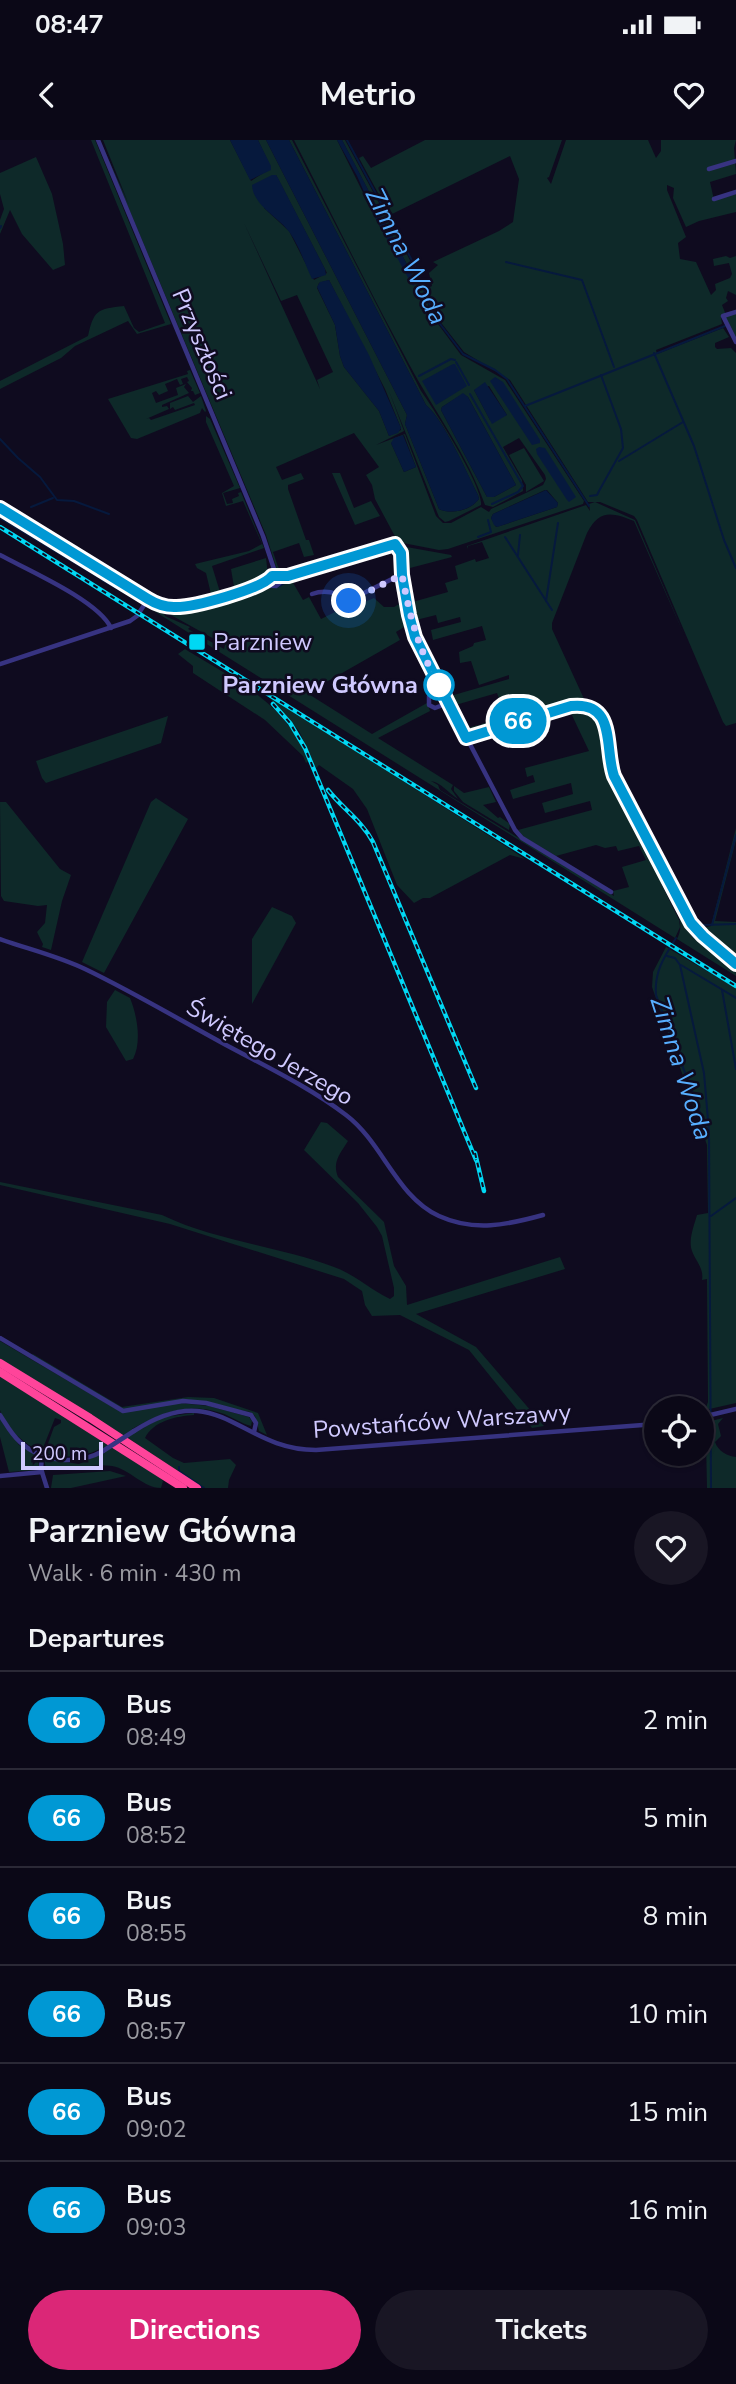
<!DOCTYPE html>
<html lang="en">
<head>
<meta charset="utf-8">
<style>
	body { margin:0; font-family:"Nunito Sans",sans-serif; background:#191624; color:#f1f3f6; height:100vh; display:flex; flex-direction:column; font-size:26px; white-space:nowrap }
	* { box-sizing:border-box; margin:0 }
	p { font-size:23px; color:#9a9aa1 }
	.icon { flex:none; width:38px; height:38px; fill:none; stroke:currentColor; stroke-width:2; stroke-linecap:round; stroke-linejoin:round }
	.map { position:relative; height:1348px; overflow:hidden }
	.panel { display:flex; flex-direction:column; background:#0b0817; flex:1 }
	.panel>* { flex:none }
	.badge { padding:0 14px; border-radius:23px; font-size:24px; line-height:46px }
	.controls { position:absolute; left:644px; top:1256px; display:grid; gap:14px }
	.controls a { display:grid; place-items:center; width:70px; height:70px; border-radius:50%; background:#0b0817; box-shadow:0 2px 5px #0004,0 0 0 2px #2b2936; font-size:35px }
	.scale { position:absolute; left:21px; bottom:18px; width:82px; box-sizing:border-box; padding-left:7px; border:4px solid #d0c9ff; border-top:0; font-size:19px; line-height:24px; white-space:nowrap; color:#d0c9ff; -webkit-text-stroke:5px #0f0b1f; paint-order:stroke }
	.you { position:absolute; width:35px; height:35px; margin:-18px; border:5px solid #fff; border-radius:50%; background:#1a73e8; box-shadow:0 0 0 10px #1a73e833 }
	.map>.badge { position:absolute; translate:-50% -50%; box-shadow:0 0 0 4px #fff }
	h2 { padding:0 28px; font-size:26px; line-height:63px }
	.round { display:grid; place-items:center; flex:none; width:74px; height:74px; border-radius:37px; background:#191624 }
	.overview { display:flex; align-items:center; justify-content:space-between; height:119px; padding:0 28px }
	h1 { font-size:33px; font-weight:700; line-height:52px }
	.primary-button { display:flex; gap:14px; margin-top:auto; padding:14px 28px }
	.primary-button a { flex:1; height:80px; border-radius:42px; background:#db2777; color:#fff; font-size:28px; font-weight:700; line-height:80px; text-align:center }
	.primary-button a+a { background:#191624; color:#f1f3f6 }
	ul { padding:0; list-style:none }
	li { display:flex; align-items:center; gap:21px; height:98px; padding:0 28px; border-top:2px solid #2b2936 }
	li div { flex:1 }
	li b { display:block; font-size:26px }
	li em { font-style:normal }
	li .badge { min-width:77px; font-weight:700; text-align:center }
	.status { display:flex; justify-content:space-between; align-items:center; height:49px; padding:0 35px; background:#0b0817; direction:ltr }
	.status svg { height:19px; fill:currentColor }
	header { display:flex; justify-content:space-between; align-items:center; height:91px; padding:0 28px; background:#0b0817; font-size:32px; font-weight:700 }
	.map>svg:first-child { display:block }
	.green { fill:#0e2929; fill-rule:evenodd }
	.water { fill:#06193d }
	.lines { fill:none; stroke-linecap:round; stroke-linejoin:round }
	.stream { stroke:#06193d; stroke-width:2 }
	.minor { stroke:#373381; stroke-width:4.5 }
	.highway { stroke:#ff449a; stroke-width:8 }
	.rail-casing { stroke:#00d8f4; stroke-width:4.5 }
	.rail { stroke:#0f0b1f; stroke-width:2; stroke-dasharray:5; stroke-linecap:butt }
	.minor-bridge { stroke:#373381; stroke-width:4.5 }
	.line-casing { stroke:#fff; stroke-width:16 }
	.line { stroke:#0098d4; stroke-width:10 }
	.walk { stroke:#d0c9ff; stroke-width:7; stroke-dasharray:0 12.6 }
	.poi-dot { fill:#00d8f4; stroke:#0f0b1f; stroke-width:2.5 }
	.stop-dot { fill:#fff; stroke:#0098d4; stroke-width:3.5 }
	.labels { text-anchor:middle; stroke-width:5; stroke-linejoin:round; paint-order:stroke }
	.street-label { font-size:24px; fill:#d0c9ff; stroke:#0f0b1f }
	.poi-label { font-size:24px; fill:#d0c9ff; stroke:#0f0b1f; text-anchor:start }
	.stop-label { font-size:24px; font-weight:bold; fill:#d0c9ff; stroke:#0f0b1f; text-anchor:end }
	.water-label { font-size:26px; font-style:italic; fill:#57aeff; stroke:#0f0b1f }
</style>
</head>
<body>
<div class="status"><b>08:47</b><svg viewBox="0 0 49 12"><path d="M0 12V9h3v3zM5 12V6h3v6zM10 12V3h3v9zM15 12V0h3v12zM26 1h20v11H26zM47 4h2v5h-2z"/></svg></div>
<header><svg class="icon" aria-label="back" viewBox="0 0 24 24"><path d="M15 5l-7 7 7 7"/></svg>Metrio<svg class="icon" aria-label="heart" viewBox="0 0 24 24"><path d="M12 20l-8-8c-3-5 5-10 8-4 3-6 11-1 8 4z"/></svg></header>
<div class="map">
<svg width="736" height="1348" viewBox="0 0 736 1348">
	<rect width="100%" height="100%" fill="#0f0b1f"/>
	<g class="green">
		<path d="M91,0H95L171,184L137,194L128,181L75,206L61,218L0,249V241L88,196C94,170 97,169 124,166L134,188L139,192L165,183Z"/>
		<path d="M100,0L129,65L103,0H230L251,41L271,28L258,0H266L407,275L405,284L439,369C452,375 471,370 479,359L478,355C466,332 445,281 426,265L289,0H292L421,251C434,269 484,348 481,365L449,381L445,382L439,377L389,251L404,291L376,305L405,294L436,376L443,383H451L481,367L489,372L491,369L543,345L546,339L545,335L519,298L503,307L522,340L523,351L493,367L485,365C467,314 434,271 409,224C369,150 332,75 294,0H337L380,87L415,140L342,0H345L418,135L432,176L461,215L505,240L584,361L583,364L448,409L439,410L398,402L375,359L372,345L366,335L379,327L354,293L276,327L282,340L301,333L304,339L288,345V349L306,400H309L314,415L304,417L299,403L273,412L278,427L285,434L278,433L266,395ZM276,35L327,133L314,140L289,91L264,68ZM244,83L281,161L297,155L333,232L317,240L320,249ZM329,140L385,249L401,288V290L389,296L379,271L344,227L340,216L335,185L317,148L319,143ZM489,246L507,275L490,280L474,250ZM463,254L468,257L516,345L494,357H487L441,270L442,267ZM404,295L416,327L404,332L391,303ZM545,350H547L558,363L557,367L503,385L496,387L491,378L493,374Z"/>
		<polygon points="425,0 562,0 549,37 547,38 551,44 566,0 648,0 656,18 661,11 661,0 736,0 734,8 736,34 710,42 714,60 736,54 736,72 699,81 686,87 673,58 674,48 667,45 667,50 686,97 678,103 680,119 696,122 711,155 716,150 715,144 730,138 732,134 729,123 714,126 713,119 726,116 730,118 736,116 736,155 728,151 726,158 728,161 722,165 726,175 736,172 736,202 721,177 722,184 656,210 657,214 723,188 729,197 715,203 715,207 717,209 731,208 736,213 736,583 726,586 723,582 637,380 634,376 600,362 588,362 510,240 464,212 435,175 424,144 428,148 432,146 429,133 438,125 433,122 499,91 513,82 519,39 510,16 390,75 359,18 363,16 371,28"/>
		<polygon points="36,17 52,54 63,104 65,125 53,130 22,94 10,70 0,94 0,80 4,69 0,54 0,33"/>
		<polygon points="190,230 200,253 195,255 193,251 191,251 192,248 187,242 189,241 187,237 181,239 183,244 180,245 177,239 165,244 168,251 159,255 156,251 152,253 156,263 178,255 176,248 186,244 184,247 189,253 162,265 162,267 167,266 169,269 146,279 149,278 151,280 195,265 194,263 175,270 173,267 170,269 170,263 188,256 193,262 201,256 206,271 205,272 202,268 200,273 137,299 131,298 108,259 188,234 187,231"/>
		<path d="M206,276L210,279L240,348L223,353L227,364L233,363L232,359L239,356L238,353L241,352L264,408L212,426L220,452C205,456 188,462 172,461C146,459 92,418 68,403L69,402L113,431L164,459L182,460L211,454L206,433L197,428L195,424L249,411L262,404L243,361L226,366L222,353L234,346L206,282Z"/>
		<polygon points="524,308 544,341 526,352 526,345 509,315"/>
		<polygon points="332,333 340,333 354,368 371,361 380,376 355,385"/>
		<path d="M595,362L635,380L685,497L634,381C612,372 599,369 587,393L552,483V489L585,561L577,560L569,565L466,594L463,589L478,585L481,586V584L506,577L497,553L452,566L447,557L509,539V535L479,545L471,521L460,523L459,512L473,506L474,503L486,500L482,486L433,500L431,490L461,482L460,477L438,483L436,475L412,481L409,463L448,452L445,443L458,439L455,426L475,419L476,422L489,418L482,402L468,406L467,409V406L586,365L590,371L589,364Z"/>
		<polygon points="0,370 116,442 139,458 141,463 0,378"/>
		<polygon points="401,406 451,415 452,417 410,428 409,418 402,420"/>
		<polygon points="266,418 268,435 234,447 231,429"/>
		<path d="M294,437L295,439L292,441L303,460L309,457L321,479L349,465L351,468L374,458L384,467H394L404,461L409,484L396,492L400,500L307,553L372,594L427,563L430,571L378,598L453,645L451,649L458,659C447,652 442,643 431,641L438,645L440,650L614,756L613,751L629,747L622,727L646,720L639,706L618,711L616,706L605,708L596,705L556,716L524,697L518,690L592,670L590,661L545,673L542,663L573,654L571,643L513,659L510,650L535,642L533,635L527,637L525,628L589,611L569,569L582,570L592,575L580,568C610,571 604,595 607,618C608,625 611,633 614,640L693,788L736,825V836L677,799C688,779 669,758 660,741L679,780L680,787L675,798L146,466L147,465L152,468L150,465L159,468V471L154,470L159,473L164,472L165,476L190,487L188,489L224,509L225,505L171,475V471L186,470L199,465L201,467L202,464L259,447H274Z"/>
		<path d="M185,509C239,543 283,560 309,621L306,623L303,616L265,580L193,533V526L178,514Z"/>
		<polygon points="267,555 507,707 525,719 510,715 430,758 423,758 414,763 397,745 367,669 353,649 319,625 316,628 299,591"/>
		<path d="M582,561L593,566L607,579L611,590L616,631L699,785H695L692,780L616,636C614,630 612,624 611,619C607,594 614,568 580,564Z"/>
		<polygon points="168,576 161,603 46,643 42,638 36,621"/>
		<polygon points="454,646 464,653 489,647 496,662 483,665 498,678 500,677 510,684 509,690 463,662 454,651"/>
		<polygon points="156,658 188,679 104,833 82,822 151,662"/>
		<polygon points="0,662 6,662 60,729 71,735 62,761 51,810 42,807 43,804 37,792 45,783 47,765 38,766 4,761 1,756"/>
		<polygon points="736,688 736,700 715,781 736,782 736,817 703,788 711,786"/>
		<polygon points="272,767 292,776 296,783 252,864 252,799"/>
		<path d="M666,807L736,848V1263L705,1270L708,1262L707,1139L702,1140C704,1128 696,1122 692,1111C688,1100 694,1086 697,1075L708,1073L707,1005L652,847L653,832Z"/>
		<path d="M115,850L130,858C137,875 142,902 133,919L126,921L106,887L107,862Z"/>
		<path d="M321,982L327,983L348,1001C340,1014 332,1022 338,1037L384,1082L394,1126L406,1146L407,1165L560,1117L565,1129L416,1174L476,1207L544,1286L532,1288L469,1210L400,1175L372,1176L365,1165L362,1151L344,1139L170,1084L0,1045V1042L162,1075C216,1101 278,1106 334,1127C354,1134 371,1150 390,1159L394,1156V1148L382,1096L377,1087L358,1063L304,1010Z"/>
		<path d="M0,1201L121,1272L180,1263L209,1266L249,1277L252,1281L251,1286C240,1283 231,1276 221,1273C187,1262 161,1273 132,1289L136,1292L163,1277L194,1273V1275C177,1276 153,1281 145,1298L173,1318L184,1323L230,1319L236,1325L229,1340L228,1348H203L128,1298L0,1219Z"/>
		<polygon points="33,1214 122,1267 188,1257 214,1258 258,1273 267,1295 259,1291 255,1276 250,1272 185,1259 126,1270 119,1268 32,1215"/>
		<path d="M0,1236L160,1337L163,1341L161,1348C143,1348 130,1329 112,1326C90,1323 68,1331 46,1329L44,1319L79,1324L105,1312L100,1309C81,1318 68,1318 48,1314L46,1309L54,1287L61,1283V1280L55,1278L43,1308L38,1310C23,1303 5,1287 0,1270C0,1261 0,1246 0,1236Z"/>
		<polygon points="0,1278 19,1305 37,1315 39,1326 37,1330 9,1332 0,1297"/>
		<path d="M723,1278L718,1284L721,1296L715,1302C718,1311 727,1316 736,1317V1348H707L706,1302L703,1283Z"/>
		<polygon points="110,1331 126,1336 71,1348 51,1348 53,1335"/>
	</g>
	<g class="water">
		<polygon points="230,0 258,0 271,26 271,30 250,40"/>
		<path d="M266,0H289L426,265C444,280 467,333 478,355L479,359C471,370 451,375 439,369L405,284L407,275Z"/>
		<polygon points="337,0 342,0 351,17 415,140 414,146 412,145 376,79 357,36"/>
		<path d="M272,35H276L278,38L325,129L326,135L312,139C305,124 299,106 290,93C279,77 253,66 252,45Z"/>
		<polygon points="329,140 369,215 401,288 398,293 389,296 379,271 344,227 340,216 335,185 317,147 320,142"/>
		<polygon points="453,224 455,224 467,246 436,265 422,241"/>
		<polygon points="495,237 503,242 540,300 540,303 532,305 490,241"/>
		<polygon points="485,242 507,275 492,284 474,250"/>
		<polygon points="463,253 468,257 516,345 494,357 487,357 441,270 442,267"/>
		<polygon points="403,295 416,327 404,332 391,303 394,298"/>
		<polygon points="539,307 545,308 576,357 569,362 567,360 537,314 536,309"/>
		<polygon points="546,350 558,363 557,367 497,387 494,385 491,378 493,374"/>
	</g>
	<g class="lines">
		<g class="stream">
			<polyline points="347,0 415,126 434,176 463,214 495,230 507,239 589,366"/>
			<polyline points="0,88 1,86"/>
			<polyline points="506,122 582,140 614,227"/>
			<polyline points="654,213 694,306 724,400 736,428"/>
			<polyline points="456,222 469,245"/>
			<polyline points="419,236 451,219 455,220"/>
			<polyline points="470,254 523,346 518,352 492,364"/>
			<polyline points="525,266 725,186"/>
			<polyline points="0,299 18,318 40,337 57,360 74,361 109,374"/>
			<polyline points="619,321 683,282"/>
			<polyline points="590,356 597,355 599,351 623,308 621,289 601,235"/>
			<polyline points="0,364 10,371"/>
			<polyline points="31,367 53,358"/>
			<polyline points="0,378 98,437"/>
			<polyline points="42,391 64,404"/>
			<polyline points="478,397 491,392 488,380"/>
			<polyline points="505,397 552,470"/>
			<polyline points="67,406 142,452"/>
			<polyline points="518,415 520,395"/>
			<polyline points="102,440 140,461"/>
			<polyline points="256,443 263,440"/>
			<polyline points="278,447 292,439"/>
			<polyline points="146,454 171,463 195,460"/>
			<polyline points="546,461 558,383"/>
			<polyline points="203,465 262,447"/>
			<polyline points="620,641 698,787 736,820"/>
			<polyline points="702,785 736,784"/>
			<polyline points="712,785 736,695"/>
			<polyline points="687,786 693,796 736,828"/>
			<path d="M676,798C664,817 654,832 656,855L709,997L711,1348"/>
			<polyline points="667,816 675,818 680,825 704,933 709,992"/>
			<polyline points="681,825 736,858"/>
			<polyline points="722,850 736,929"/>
			<polyline points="711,1076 736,1058"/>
			<polyline points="179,1327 179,1331 204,1348"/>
		</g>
		<g class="minor">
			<polyline points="98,0 263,396 276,435"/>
			<polyline points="709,29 736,21"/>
			<polyline points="714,59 736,52"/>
			<polyline points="736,172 723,176 736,202"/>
			<polyline points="0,368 129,448 163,466 183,467 258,445 276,446 288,436"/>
			<path d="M0,415C28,430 99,461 111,488"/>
			<polyline points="279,437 288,436 390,403 396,404 401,414 402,434 410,479 430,529"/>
			<polyline points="262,443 276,435"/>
			<path d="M312,454C326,449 337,452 348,461L402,434"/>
			<polyline points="0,524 130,481 137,476 148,459"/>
			<polyline points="430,528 515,690 522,698 611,752"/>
			<polyline points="441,550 429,556 429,565 435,568 448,563"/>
			<path d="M466,598L571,567C618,561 604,611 615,639L691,783L703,796L736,824"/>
			<path d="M0,799C28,809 58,816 85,829C133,852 180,880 226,905C267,927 309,947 346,975C383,1003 396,1056 439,1076C474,1092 507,1085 543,1075"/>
			<polyline points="0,1198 123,1271 183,1261 206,1263 251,1275 256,1283 254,1292"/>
			<path d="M0,1275C6,1284 11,1294 20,1302C42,1322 77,1326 103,1311"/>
			<polyline points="702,1277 736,1269"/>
			<path d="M134,1291C219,1236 239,1310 316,1310L656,1284"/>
			<polyline points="42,1314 41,1329 47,1348"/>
			<polyline points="0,1336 42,1332"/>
		</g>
		<g class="highway">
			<polyline points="0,1223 90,1278 197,1348"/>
			<polyline points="0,1232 183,1348"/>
		</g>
		<defs>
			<g id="rail">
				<polyline points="0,387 736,846"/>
				<polyline points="273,564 290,583 305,608 476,1020"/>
				<path d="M328,650C342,668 362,681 373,702L476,948"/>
				<polyline points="475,1013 484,1051"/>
			</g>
		</defs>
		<use href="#rail" class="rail-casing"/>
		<use href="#rail" class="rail"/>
		<polyline class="minor-bridge" points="103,1311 134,1291"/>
	</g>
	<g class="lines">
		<defs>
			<path id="line" d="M0,368L148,459C156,464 164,467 174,467C192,468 262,449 272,436H288L395,404L401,413L402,435L409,475L415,497L466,598L571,566C617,561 604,608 614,636L691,783L703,796L736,824"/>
		</defs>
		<use href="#line" class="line-casing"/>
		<use href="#line" class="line"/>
		<path class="walk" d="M349,461L402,435C410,477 418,508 439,545"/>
	</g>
	<rect class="poi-dot" x="188" y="493" width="18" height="18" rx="3.5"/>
	<circle class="stop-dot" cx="439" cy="545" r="14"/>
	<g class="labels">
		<g class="street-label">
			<text transform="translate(202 204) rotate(67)" y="8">Przyszłości</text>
			<text transform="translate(270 912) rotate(30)" y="8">Świętego Jerzego</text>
			<text transform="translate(442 1281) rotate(-4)" y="8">Powstańców Warszawy</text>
		</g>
		<g class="poi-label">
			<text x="213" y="510">Parzniew</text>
		</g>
		<g class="stop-label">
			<text x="418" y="553">Parzniew Główna</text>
		</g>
		<g class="water-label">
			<text transform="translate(407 116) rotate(63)" y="9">Zimna Woda</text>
			<text transform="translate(682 928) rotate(72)" y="9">Zimna Woda</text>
		</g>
	</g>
</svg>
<div class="controls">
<a><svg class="icon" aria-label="locate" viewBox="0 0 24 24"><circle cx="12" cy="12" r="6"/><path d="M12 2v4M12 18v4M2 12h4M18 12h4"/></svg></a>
</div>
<div class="scale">200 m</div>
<div class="you" style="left:349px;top:461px"></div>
<b class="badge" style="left:518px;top:581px;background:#0098d4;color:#fff">66</b>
</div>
<section class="panel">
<div class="overview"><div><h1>Parzniew Główna</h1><p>Walk · 6 min · 430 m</p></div><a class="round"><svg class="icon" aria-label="heart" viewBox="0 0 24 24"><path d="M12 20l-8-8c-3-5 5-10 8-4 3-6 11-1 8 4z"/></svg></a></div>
<h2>Departures</h2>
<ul>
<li><span class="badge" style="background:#0098d4;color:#fff">66</span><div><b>Bus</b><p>08:49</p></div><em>2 min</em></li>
<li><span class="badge" style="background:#0098d4;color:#fff">66</span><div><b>Bus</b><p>08:52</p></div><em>5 min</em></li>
<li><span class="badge" style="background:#0098d4;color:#fff">66</span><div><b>Bus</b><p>08:55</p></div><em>8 min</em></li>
<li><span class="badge" style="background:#0098d4;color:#fff">66</span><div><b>Bus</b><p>08:57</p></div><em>10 min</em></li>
<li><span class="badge" style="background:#0098d4;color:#fff">66</span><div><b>Bus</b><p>09:02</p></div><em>15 min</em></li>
<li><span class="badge" style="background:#0098d4;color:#fff">66</span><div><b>Bus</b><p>09:03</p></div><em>16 min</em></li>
</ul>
<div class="primary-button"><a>Directions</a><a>Tickets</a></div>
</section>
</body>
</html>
